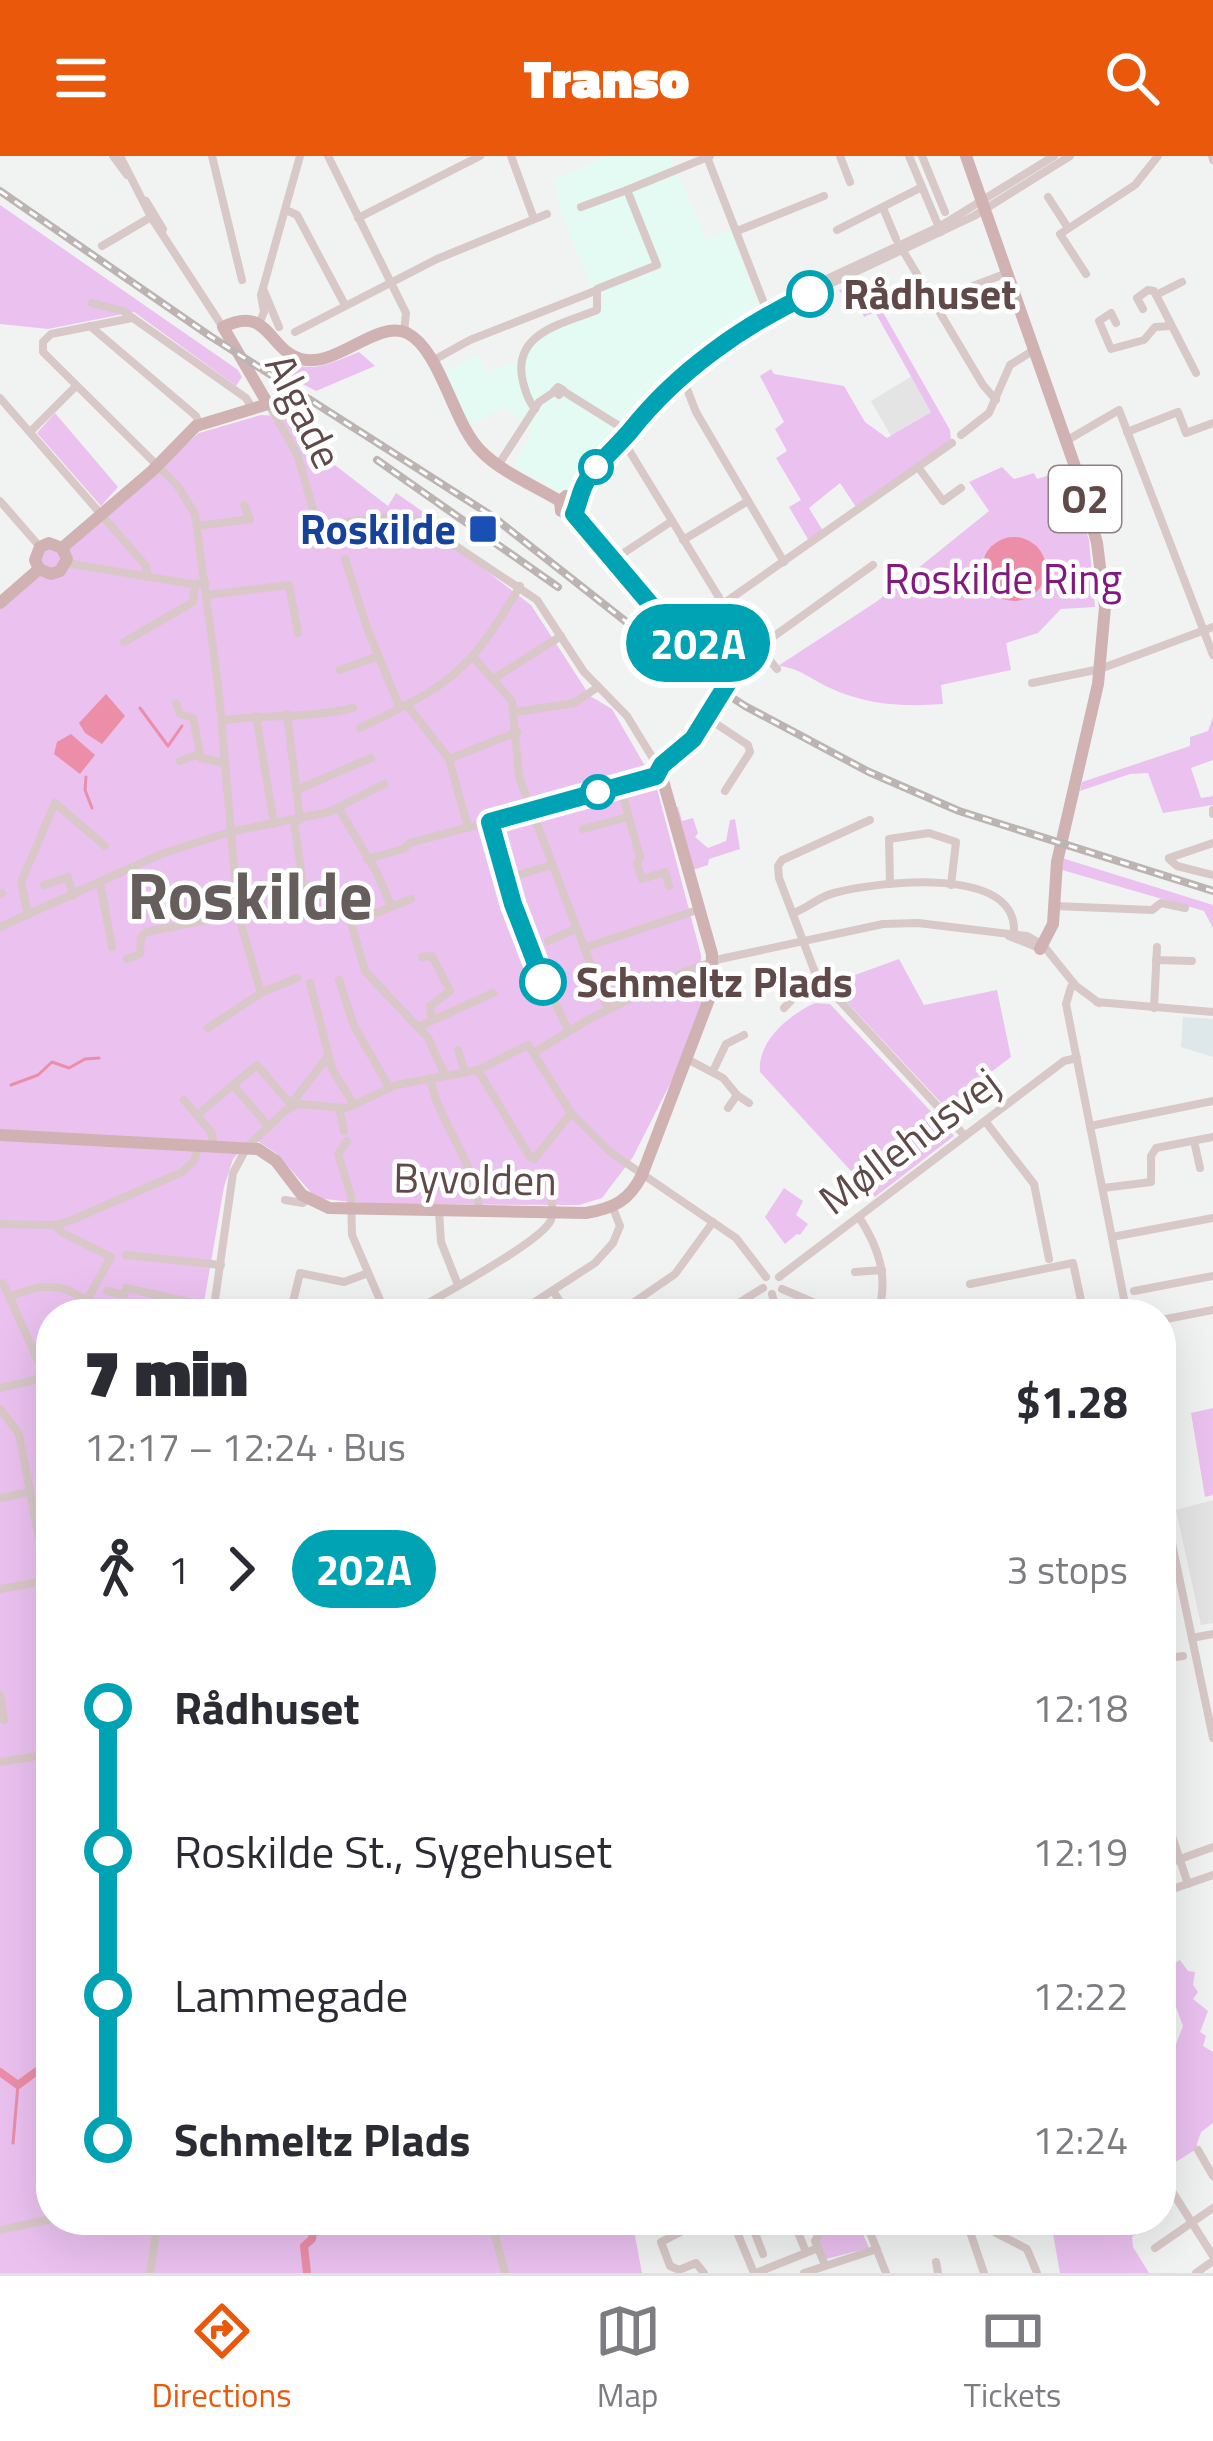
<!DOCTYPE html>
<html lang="en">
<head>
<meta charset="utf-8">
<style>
	body { margin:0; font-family:"Titillium Web",sans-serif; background:#f7f7f7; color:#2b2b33; height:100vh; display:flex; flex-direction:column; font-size:45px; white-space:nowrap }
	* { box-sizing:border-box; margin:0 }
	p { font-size:39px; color:#7c7c81 }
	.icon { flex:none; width:66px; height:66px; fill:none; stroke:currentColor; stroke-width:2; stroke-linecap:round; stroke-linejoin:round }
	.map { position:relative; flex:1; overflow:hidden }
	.details { position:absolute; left:36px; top:1143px; width:1140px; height:936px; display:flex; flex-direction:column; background:#fff; border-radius:48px; box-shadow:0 12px 48px #0002 }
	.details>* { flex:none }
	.badge { padding:0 24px; border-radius:39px; font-size:42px; line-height:78px }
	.map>.badge { position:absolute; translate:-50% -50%; box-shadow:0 0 0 6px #fff }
	.legs { display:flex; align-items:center; gap:18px; height:132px; padding:0 48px; font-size:39px }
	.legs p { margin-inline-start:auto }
	.headline { display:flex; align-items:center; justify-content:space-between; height:204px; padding:0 48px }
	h1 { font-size:66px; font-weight:800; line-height:90px }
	ul { padding:0 48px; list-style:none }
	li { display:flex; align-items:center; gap:42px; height:144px; font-size:45px }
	li i { display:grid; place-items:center; width:18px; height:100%; margin:0 15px; background:currentColor }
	li i::after { content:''; width:30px; height:30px; margin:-15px; border:9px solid; border-radius:50%; background:#fff }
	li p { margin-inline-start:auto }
	li:first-child i { background:linear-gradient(#0000 50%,currentColor 0) }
	li:last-child i { background:linear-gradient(currentColor 50%,#0000 0) }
	header { display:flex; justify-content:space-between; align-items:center; height:156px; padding:0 48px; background:#ea580c; color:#fff; font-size:54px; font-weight:800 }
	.dock { display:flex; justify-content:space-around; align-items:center; height:168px; border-top:3px solid #e1e1e2; background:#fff; font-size:33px; color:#7c7c81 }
	.dock a { display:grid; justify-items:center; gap:6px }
	.dock .on { color:#ea580c }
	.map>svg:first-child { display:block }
	.commercial { fill:#dee7ea }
	.education { fill:#e3e4e3 }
	.medical { fill:#e3fbf2 }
	.green { fill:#ebc1f0 }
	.water { fill:#ec8ea8 }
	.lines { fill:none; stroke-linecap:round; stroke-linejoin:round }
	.stream { stroke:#ec8ea8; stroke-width:3 }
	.river { stroke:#ec8ea8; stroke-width:8 }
	.major-tunnel { stroke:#d4d1d0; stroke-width:12; stroke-dasharray:12 6; stroke-linecap:butt }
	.minor { stroke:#d8c8c8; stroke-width:8 }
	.major { stroke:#cfb2b1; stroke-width:12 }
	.rail-casing { stroke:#bbb4b3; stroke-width:8 }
	.rail { stroke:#fff; stroke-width:3; stroke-dasharray:9; stroke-linecap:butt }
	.line-1-casing { stroke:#fff; stroke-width:27 }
	.line-1 { stroke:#00a3b4; stroke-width:18 }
	.stop-1-dot { fill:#fff; stroke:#00a3b4; stroke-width:6 }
	.transit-dot { fill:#1a4fb4; stroke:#fff; stroke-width:4.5 }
	.labels { text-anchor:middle; stroke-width:9; stroke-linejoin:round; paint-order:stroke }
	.shield { fill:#fff; stroke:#8f8080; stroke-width:3 }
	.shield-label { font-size:39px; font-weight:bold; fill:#5f4949 }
	.stop-label { font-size:42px; font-weight:bold; fill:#5f4949; stroke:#fff; text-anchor:start }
	.street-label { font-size:42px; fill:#5f4949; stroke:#fff }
	.transit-label { font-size:42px; font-weight:bold; fill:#164399; stroke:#fff; text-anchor:end }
	.park-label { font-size:42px; fill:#821880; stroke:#fff }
	.town-label { font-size:66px; font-weight:bold; fill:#665e5d; stroke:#fff }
</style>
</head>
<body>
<header><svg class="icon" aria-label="menu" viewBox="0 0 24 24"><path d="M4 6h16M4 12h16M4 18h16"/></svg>Transo<svg class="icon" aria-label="search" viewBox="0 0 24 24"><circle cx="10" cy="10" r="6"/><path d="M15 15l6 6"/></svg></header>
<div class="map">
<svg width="1213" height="2117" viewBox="0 0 1213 2117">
	<rect width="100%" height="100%" fill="#f1f3f2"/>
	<polygon class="commercial" points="1183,861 1213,863 1213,901 1181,891"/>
	<g class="education">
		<polygon points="912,220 932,255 891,280 871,245"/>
		<polygon points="1213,1344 1213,1467 1201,1469 1176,1354"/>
	</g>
	<polygon class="medical" points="609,0 670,0 706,84 731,74 757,148 713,181 663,229 607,286 572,333 558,335 514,310 532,275 505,251 470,269 442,218 477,198 486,216 515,207 532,178 592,153 597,146 560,53 554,23"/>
	<g class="green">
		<polygon points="0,49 238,214 242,221 236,230 134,156 48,173 0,168"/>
		<polygon points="864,123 950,274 951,284 856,351 840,327 809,352 823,375 809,385 789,351 801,344 776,302 787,295 775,273 784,266 760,220 771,213 774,218 844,230 865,266 887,282 931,256 875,156 864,161 858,148 850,152 839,134"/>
		<path d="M359,196L375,210L316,235L278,215L287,204C311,220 334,205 359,196Z"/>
		<polygon points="55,257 118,331 101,350 37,277"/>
		<polygon points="261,259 289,261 300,267 314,293 388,350 396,337 455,378 450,387 531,449 590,540 612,553 656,629 701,799 704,859 669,930 633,1001 602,1042 579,1049 369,1048 316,1042 276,997 253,982 233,1003 224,1031 202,1158 51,1158 51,1387 46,1394 51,1435 51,2064 632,2064 642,2117 0,2117 0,452 47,392 62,397 199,277"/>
		<path d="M1002,311L1014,323L1034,317L1037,323L1068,313L1089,384L1095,451L1061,453L1038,477L1006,487L1011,514L941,529L943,548C904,551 866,549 830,532C812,524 798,511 778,510L876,446L989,355L969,326Z"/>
		<polygon points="1213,561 1213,604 1191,612 1201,642 1213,640 1213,649 1163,657 1148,617 1130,618 1080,635 1082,626 1190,590 1190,581 1208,575"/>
		<polygon points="678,651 682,665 693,662 698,677 695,681 708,692 726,685 730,664 735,663 740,693 709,703 708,709 693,714 674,652"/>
		<polygon points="1062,702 1213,749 1213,772 1204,755 1062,714"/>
		<polygon points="899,803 924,849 997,834 1011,901 945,951 830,828"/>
		<path d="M815,847L830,848L954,980L875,1041L760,916C757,885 789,859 815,847Z"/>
		<polygon points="784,1032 803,1045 796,1059 808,1068 800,1079 797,1078 785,1088 765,1061"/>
		<polygon points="1213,1252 1213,1339 1205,1341 1191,1257"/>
		<polygon points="1173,1798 1174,1807 1180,1804 1188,1815 1195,1816 1193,1829 1198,1836 1193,1843 1208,1855 1200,1876 1206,1880 1203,1890 1213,1896 1213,1967 1201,1976 1195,1994 1161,2015 1161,1948 1171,1933 1166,1914 1183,1870 1168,1830 1161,1832 1161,1800"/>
		<polygon points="826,2064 857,2064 869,2092 826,2103 818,2083 830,2074"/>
		<polygon points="1027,2064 1155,2064 1132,2081 1133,2091 1149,2117 1060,2117 1053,2078"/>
	</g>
	<g class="water">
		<circle cx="1014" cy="413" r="32"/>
		<polygon points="106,538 125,560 102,588 85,577 79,567"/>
		<polygon points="71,578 95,599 80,618 54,598 57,586"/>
	</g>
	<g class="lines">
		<g class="stream">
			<polyline points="140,552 168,590 182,570"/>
			<polyline points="86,621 85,634 92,652"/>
			<polyline points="11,929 38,919 52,906 69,912 85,903 99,902"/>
			<polyline points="13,1987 18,1929"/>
		</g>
		<g class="river">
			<polyline points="0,1916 18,1929 37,1915 51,1918"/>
			<polyline points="307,2117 304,2090 312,2083 314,2069 311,2064"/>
		</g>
		<polyline class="major-tunnel" points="713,552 729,525"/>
		<g class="minor">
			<polyline points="113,0 127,19"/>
			<polyline points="120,0 151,61 222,170"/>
			<polyline points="212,0 242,124"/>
			<polyline points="328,0 406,157 404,176"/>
			<polyline points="511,0 534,63"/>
			<polyline points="840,0 850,26"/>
			<polyline points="909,0 941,76"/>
			<polyline points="922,0 945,56"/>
			<polyline points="1212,0 1213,4"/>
			<polyline points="707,1 767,155"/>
			<polyline points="1048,41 1068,72"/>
			<polyline points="146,45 163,73"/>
			<polyline points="581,51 627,34"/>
			<polyline points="883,52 896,83"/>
			<polyline points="286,54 297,59 345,149"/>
			<polyline points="358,62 480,0"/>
			<polyline points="837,74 922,31"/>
			<polyline points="737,75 824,40"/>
			<polyline points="102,90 151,61"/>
			<polyline points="902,93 983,229 996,244"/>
			<polyline points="1086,118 1060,78 1135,29 1158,0"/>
			<polyline points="264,135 279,171"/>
			<polyline points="1156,139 1182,126"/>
			<polyline points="92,147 123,155 246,242 253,253"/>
			<polyline points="939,153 965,133 1007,117"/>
			<polyline points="1143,153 1137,142 1148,134 1154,135 1196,217"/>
			<polyline points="132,162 51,178 43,186 43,196 177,329 195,358 219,537 238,758 261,837"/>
			<polyline points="1116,167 1111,157 1099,165 1111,193 1144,184 1155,171 1171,170"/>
			<polyline points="259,168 264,156 261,139 300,0"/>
			<polyline points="90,170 196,260 199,268"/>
			<polyline points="735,174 792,139 939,71 1054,0"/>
			<polyline points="295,176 437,103 547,58"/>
			<polyline points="432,205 470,184 595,135"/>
			<polyline points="678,226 685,228 696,256 784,406"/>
			<polygon points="558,231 563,234 559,239 554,235"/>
			<polyline points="563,235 627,275"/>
			<polyline points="0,242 146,410 148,421"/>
			<polyline points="269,249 297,298 318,370 408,358 537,444 584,516 627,560 660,614 656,620 410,687 403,693 367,703"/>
			<path d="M535,253C528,244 526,237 523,226C511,177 562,168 597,154V133L657,109L627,34L710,0"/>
			<polyline points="30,276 75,231"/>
			<polyline points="1127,276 1178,256 1186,277 1213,267"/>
			<polyline points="961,279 989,257 1010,209 1034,194"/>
			<polyline points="1066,285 1119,254 1213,499"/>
			<polyline points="627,291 723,448 777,513"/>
			<polyline points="499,308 539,246 554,236"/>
			<polyline points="918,311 943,345 961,332"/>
			<polyline points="572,339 630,269 738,178 792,146 974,60 1070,0"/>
			<polyline points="0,345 40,391"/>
			<polyline points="198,370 250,363 244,349"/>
			<polyline points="683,384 748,345"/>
			<polyline points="345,403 368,475 400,552"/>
			<polyline points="613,404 672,365"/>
			<polyline points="66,407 192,428 205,427"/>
			<polyline points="207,439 289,429 298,477"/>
			<polyline points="664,454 690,471 952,287"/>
			<polyline points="124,486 193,446 195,428"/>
			<polyline points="759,491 873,409"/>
			<polyline points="474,502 512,545 519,621 608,854"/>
			<polyline points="340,514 378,500"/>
			<polyline points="493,523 561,480"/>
			<polyline points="1032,527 1100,513 1213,471"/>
			<polyline points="176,547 180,558 193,562 201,602 225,607"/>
			<polyline points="407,549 449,603 468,672"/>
			<polyline points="516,556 574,547 598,531"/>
			<polyline points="287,558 300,664"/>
			<polyline points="256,560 274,668"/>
			<path d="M222,564C266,559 310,562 353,552"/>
			<path d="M360,572C451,528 468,518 520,430"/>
			<polyline points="682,596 691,593 715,567 748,589 750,596 725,635"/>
			<polyline points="449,603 517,576"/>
			<polyline points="180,605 199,598"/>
			<polyline points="620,630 640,701 637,708 642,723 665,716 669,730"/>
			<polyline points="301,632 371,602"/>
			<polyline points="339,653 377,717 391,750"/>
			<polyline points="1213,654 1213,658"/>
			<polyline points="870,664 782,704 778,710 779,722 816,819 965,980"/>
			<polyline points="294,665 306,749"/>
			<polyline points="491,666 523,780 568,874"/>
			<polyline points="583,673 628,661"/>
			<polyline points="1169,702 1213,687"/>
			<polyline points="1169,703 1177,710 1213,719"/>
			<polyline points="506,723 551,709"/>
			<polyline points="100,727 112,791"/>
			<polyline points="890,728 889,683 929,677 956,686 951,729"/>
			<polyline points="44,729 68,721 73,740"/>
			<polyline points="0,738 2,737"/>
			<polyline points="411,743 351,767 365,815 428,882 445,919"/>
			<polyline points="1055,750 1152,754 1161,747 1185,752"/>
			<path d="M793,757C808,752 818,741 834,737C875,726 1017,708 1014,776"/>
			<polyline points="28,759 21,726 55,647 105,690"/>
			<polyline points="0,771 161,698 230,676 329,656 384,628"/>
			<polyline points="1009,780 1039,792"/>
			<polyline points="548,785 576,773"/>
			<polyline points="584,792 700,753"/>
			<polyline points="422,801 432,800 450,835 430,850 432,865"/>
			<polyline points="127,803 140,798 141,781 146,776 238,758"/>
			<polyline points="1156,804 1192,805"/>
			<polyline points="798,821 800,835"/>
			<polyline points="339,824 354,870 389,931"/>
			<polyline points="310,827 332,913 354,949"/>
			<polyline points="1071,831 1066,848 1127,1158"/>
			<polyline points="1097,846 1213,856"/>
			<polyline points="784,852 800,835 821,826"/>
			<polyline points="1154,852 1157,791"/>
			<polyline points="418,871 493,837"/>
			<polyline points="208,872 261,837 297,822"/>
			<polyline points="458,894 465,916"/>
			<polyline points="535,896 591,862 684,816 720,803 883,768 918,767 1027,780 1043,789 1076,830 1099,847"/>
			<polyline points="689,904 723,922 737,939 728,952"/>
			<polyline points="478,914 530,1001 534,1003 571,957"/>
			<polyline points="713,915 726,888 744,879"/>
			<path d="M430,922C439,969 478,1008 479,1056"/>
			<polyline points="233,929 269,971"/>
			<polyline points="737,939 749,947"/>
			<polyline points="184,944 211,976 214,988"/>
			<polyline points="294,949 295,943 328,900"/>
			<polyline points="339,952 344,975"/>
			<polyline points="197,959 257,909 292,950"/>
			<polyline points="985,965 1034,1028 1049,1103"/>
			<polyline points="1090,970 1213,945"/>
			<polyline points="347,985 338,998 351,1040 352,1079 386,1158"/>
			<polyline points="1194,985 1200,1012"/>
			<polyline points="1103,1032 1151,1026 1151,1000 1156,992 1213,981"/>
			<polyline points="285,1044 303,1047 308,1043"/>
			<polyline points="439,1056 441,1086 458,1129"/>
			<path d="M859,1061C879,1092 889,1121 878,1158"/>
			<polyline points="0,1068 56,1069 72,1064 182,1016 194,1005 199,989"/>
			<polyline points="56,1069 61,1076 111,1101 87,1144"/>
			<polyline points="1112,1081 1213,1062"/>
			<polyline points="126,1099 221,1109"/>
			<polyline points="855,1116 882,1114"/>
			<polyline points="779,1121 1064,905 1077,902"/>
			<polyline points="3,1127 43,1216"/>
			<polyline points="970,1128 1073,1107 1084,1158"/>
			<polyline points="782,1133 841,1158"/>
			<polyline points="107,1135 124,1139 126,1132 242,1158"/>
			<polyline points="553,1135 568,1158"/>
			<polyline points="1134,1135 1213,1120"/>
			<polyline points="772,1138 777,1158"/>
			<path d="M9,1141C56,1122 66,1130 106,1158"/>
			<polyline points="213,1158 233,1017 247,991 286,954 299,948 347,952 396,929 478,914 528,889 571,957 610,996 736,1082 766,1121"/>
			<polyline points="290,1158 300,1117 344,1126 368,1117"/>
			<path d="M409,1158C434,1143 542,1086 551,1064C556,1051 548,1030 543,1018"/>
			<polyline points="516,1158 595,1107 613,1087 620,1070 613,1052"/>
			<polyline points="617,1158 675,1118 713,1066"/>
			<polyline points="721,1158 763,1132"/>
			<polyline points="1161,1164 1213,1154"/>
			<polyline points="0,1232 34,1224 51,1214"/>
			<polyline points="0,1253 19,1278 39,1383 51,1393"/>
			<polyline points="1161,1335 1213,1582"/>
			<polyline points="0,1342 30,1336"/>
			<polyline points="51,1397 46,1414 51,1461"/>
			<polyline points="0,1433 46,1425"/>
			<polyline points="1192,1482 1213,1478"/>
			<polyline points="1161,1503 1183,1500"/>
			<polyline points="0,1539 4,1564"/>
			<polyline points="0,1606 51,1598"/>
			<polyline points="1166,1662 1188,1728"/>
			<polyline points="1161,1710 1213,1691"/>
			<polyline points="1161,1737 1213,1719"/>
			<polyline points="1198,1994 1213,2020"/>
			<polyline points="1168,2029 1213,2100"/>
			<polyline points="491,2064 505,2117"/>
			<polyline points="732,2064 754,2117"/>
			<polyline points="750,2064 763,2098"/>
			<polyline points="793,2064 806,2096"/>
			<polyline points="818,2064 822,2073 815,2085 825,2109"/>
			<polyline points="865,2064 886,2117"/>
			<polyline points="966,2064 984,2117"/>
			<polyline points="0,2074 51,2063"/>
			<polyline points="996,2077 1027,2093 1037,2117"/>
			<polyline points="1155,2092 1213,2052"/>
			<polyline points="936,2106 938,2117"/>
			<polyline points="150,2117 158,2064"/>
			<polyline points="704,2117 696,2107 679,2114 670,2110 661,2086 705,2064"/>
			<polyline points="756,2117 818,2092"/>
			<polyline points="804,2117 877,2093"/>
			<polyline points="1196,2117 1210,2107"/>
		</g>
		<g class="major">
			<polyline points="966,0 1079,322 1097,387 1105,451 1098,528 1057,706 1053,768 1040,793"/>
			<polyline points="560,345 561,355 574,358 652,451 723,508 729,525"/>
			<polyline points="560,345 566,340 575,342 578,351 574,358"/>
			<path d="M62,392L152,315L196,270L268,248L223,171C269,148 268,194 301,203C335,213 377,163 407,177C441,194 453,268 481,295C501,316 535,330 560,345"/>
			<polyline points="39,413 51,418 60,415 67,403 62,392"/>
			<polyline points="39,413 35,404 40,391 49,387 62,392"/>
			<polyline points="0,447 39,413"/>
			<path d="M0,979L258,993L276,1005L302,1039L329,1052L586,1057C614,1052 629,1045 642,1019L711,838L712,798L660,614L693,582L713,552"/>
		</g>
		<defs>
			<g id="rail">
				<polyline points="0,35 210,180 492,360 676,505 745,550 869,616 959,655 1213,735"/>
				<polyline points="377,304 558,431"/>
			</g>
		</defs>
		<use href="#rail" class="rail-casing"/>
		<use href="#rail" class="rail"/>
	</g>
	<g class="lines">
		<defs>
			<path id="line-1" d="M543,826L513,748L490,666L656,620L662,609L693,583L729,525L723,508L651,449L574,358C579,347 580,335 587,324C599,305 617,291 631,274C677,216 743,169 810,138"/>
		</defs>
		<use href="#line-1" class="line-1-casing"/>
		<use href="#line-1" class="line-1"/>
	</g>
	<g class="stop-1-dot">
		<circle cx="810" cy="138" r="21"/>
		<circle cx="596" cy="311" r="15"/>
		<circle cx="598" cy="636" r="15"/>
		<circle cx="543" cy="826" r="21"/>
	</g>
	<rect class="transit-dot" x="468" y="358" width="30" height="30" rx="6"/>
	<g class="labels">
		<rect class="shield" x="1049" y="310" width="72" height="66" rx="9"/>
		<g class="shield-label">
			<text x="1085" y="357">O2</text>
		</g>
		<g class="stop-label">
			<text x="843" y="153">Rådhuset</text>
			<text x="576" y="841">Schmeltz Plads</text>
		</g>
		<g class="street-label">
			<text transform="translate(304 255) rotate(64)" y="15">Algade</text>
			<text transform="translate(909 985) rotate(-37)" y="15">Møllehusvej</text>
			<text transform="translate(475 1023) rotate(1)" y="15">Byvolden</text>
		</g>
		<g class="transit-label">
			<text x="456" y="388">Roskilde</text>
		</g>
		<g class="park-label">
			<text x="1003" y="438">Roskilde Ring</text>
		</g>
		<g class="town-label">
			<text x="250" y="763">Roskilde</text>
		</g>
	</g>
</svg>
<b class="badge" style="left:698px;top:487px;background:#00a3b4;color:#fff">202A</b>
<section class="details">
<div class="headline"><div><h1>7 min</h1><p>12:17 – 12:24 · Bus</p></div><b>$1.28</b></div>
<div class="legs"><svg class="icon" aria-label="walk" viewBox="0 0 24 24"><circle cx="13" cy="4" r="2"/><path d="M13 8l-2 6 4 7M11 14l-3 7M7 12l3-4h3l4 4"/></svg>1<svg class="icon" aria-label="forward" viewBox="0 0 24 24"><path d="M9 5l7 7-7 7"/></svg><b class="badge" style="background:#00a3b4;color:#fff">202A</b><p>3 stops</p></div>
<ul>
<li><i style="color:#00a3b4"></i><b>Rådhuset</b><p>12:18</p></li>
<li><i style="color:#00a3b4"></i><span>Roskilde St., Sygehuset</span><p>12:19</p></li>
<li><i style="color:#00a3b4"></i><span>Lammegade</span><p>12:22</p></li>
<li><i style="color:#00a3b4"></i><b>Schmeltz Plads</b><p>12:24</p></li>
</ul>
</section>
</div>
<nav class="dock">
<a class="on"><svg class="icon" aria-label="directions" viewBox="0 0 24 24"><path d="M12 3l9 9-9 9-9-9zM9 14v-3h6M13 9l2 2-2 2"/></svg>Directions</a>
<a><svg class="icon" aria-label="map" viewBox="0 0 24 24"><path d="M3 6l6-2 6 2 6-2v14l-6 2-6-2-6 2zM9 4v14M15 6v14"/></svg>Map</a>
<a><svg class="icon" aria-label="tickets" viewBox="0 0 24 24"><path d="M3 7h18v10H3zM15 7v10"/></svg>Tickets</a>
</nav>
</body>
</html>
